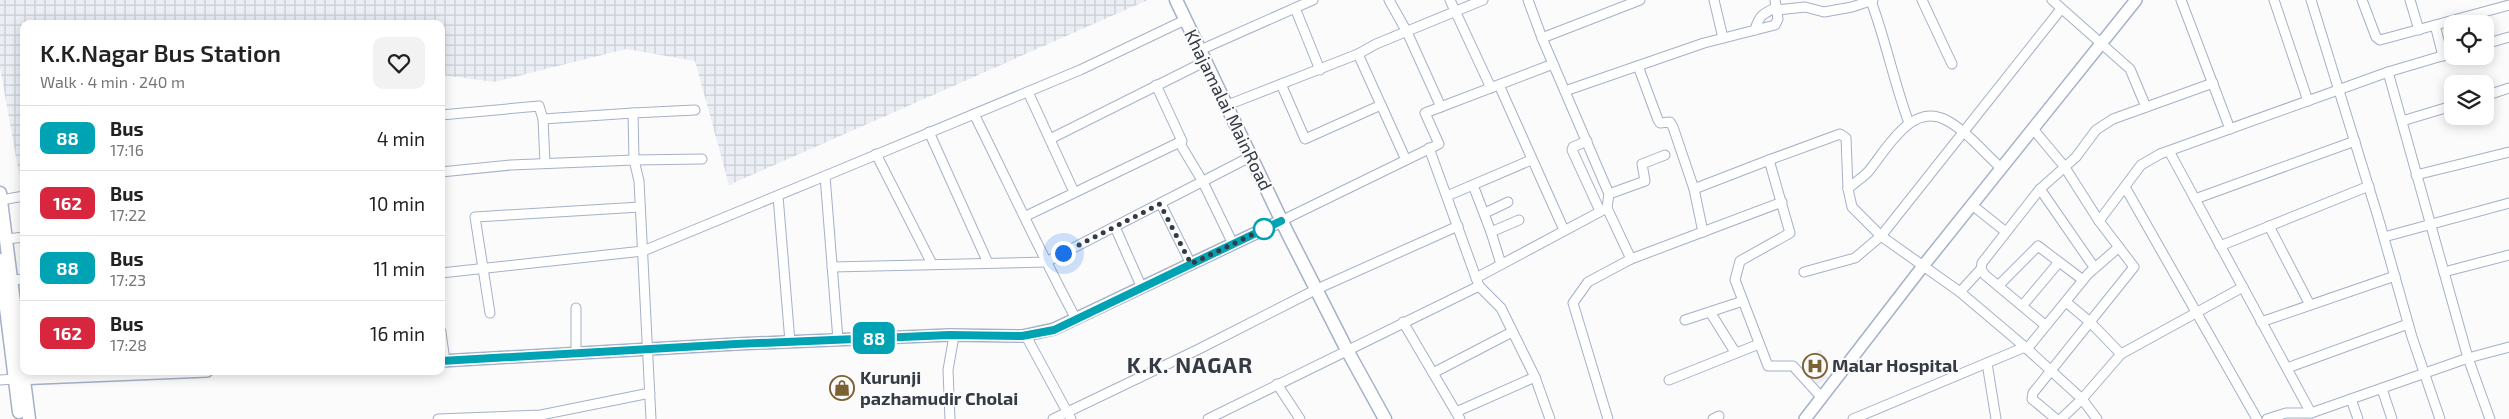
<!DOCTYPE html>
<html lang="en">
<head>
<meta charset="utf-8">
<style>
	body { margin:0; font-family:"Exo 2",sans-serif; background:#f2f2f2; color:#222; height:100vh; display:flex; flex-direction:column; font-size:19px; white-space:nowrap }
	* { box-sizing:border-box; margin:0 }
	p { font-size:16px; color:#767676 }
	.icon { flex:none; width:28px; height:28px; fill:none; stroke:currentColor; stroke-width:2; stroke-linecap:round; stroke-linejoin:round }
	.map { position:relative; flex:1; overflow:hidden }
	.drawer { position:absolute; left:20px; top:20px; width:425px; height:355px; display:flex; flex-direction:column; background:#fff; border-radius:10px; box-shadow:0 2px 12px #0003 }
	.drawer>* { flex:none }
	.badge { padding:0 10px; border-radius:8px; font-size:18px; line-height:32px }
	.controls { position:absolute; left:2444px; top:15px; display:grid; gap:10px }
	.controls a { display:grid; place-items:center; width:50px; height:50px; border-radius:10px; background:#fff; box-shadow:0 2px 12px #0003; font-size:25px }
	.you { position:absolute; width:25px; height:25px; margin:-12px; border:4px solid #fff; border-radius:50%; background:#1a73e8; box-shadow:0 0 0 8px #1a73e833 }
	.map>.badge { position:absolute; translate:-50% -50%; box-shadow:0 0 0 2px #fff }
	.round { display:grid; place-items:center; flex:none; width:52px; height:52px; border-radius:10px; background:#f2f2f2 }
	.headline { display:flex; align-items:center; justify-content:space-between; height:85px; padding:0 20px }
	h1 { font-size:24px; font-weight:600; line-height:38px }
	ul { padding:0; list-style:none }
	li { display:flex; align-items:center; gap:15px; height:65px; padding:0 20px; border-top:1px solid #e0e0e0 }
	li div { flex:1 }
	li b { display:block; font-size:19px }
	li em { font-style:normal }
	li .badge { min-width:55px; font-weight:700; text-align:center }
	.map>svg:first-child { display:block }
	.built { fill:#ebeff5 }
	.industrial { fill:url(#industrial-grid) }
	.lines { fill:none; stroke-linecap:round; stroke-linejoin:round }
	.minor-casing { stroke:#a4b1c8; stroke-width:11 }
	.tertiary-casing { stroke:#a4b1c8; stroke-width:14 }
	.secondary-casing { stroke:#a4b1c8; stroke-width:15 }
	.minor { stroke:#fff; stroke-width:9 }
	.tertiary { stroke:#fff; stroke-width:11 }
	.secondary { stroke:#fff; stroke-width:12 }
	.line-casing { stroke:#fff; stroke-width:11 }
	.line { stroke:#00a3b4; stroke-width:8 }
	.walk { stroke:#353b44; stroke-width:5; stroke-dasharray:0 9 }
	.stop-dot { fill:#fff; stroke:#00a3b4; stroke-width:2.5 }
	.labels { text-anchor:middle; stroke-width:4; stroke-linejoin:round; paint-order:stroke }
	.street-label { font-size:18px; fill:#353b44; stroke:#fbfbfb }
	.poi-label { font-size:18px; font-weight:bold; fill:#353b44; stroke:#fbfbfb; text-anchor:start }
	.district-label { font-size:22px; font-weight:bold; letter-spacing:1px; fill:#353b44; stroke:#fbfbfb }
</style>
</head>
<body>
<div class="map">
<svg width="2509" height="419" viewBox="0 0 2509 419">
	<defs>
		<pattern id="industrial-grid" width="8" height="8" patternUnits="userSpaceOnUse" patternTransform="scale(1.25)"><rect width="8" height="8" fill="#ebeff5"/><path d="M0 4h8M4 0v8" fill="none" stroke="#caced3"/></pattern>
	</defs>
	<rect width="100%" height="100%" fill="#fbfbfb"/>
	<polygon class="built" points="1820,349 1829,362 1822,370 1828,378 1817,385 1801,362"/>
	<polygon class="industrial" points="0,0 1148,0 729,185 695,61 626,49 494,82 441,75 441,24 24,24 24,173 19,174 0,68"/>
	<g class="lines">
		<defs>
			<g id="minor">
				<polyline points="1389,0 1407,32 1441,107"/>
				<polyline points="1450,0 1491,88"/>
				<polyline points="1528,0 1542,38 1609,194 1607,208"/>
				<polyline points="1714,0 1723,38"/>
				<polyline points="1922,0 1952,64"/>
				<polyline points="2052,0 2130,69 2146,107"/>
				<polyline points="2181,0 2230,129"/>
				<polyline points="2274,0 2308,101"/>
				<polyline points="2311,0 2378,217 2412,337 2440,419"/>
				<polyline points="2362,0 2376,37 2380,40 2509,5"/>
				<polyline points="2410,0 2419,30"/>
				<path d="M1871,1C1886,41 1894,83 1909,123"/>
				<polyline points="1295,8 1320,70"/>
				<polyline points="1777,10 1805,7 1824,12 1852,7 1873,0"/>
				<polyline points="2435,25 2443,56"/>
				<path d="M1755,30C1759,15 1764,13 1777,7"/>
				<polyline points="1542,38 1640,0"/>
				<polyline points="2485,44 2509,37"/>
				<polyline points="1198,51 1313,0"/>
				<polyline points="1358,54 1406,160"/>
				<polyline points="1638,66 1658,120 1660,123 1670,122 1673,127 1694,189 1703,232"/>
				<polyline points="2388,72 2452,53"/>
				<polyline points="1281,84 1305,139 1381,105"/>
				<polyline points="1499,85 1564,230"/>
				<polyline points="1565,91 1704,43 1775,25 1778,19 1775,0"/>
				<polyline points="1028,92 1074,192"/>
				<polyline points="2485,96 2509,88"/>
				<polyline points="1225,106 1358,54 1376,44 1483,0"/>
				<polyline points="633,113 695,110"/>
				<path d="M974,114C1008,182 1040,252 1076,319"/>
				<polyline points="441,115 539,106 543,119 545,163"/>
				<polyline points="543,119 633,113 634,160 702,159"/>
				<polyline points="2402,121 2452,106"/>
				<polyline points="2033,129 2064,166 2099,221 2134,267 2033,393 2032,399 2056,419"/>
				<polyline points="929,132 988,263"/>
				<polyline points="1050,139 1204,62"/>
				<polyline points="1587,141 1573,147 1572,150 1600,211"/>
				<polyline points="1179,142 1203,182 1233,244"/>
				<polyline points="2169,151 2311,413 2468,358 2509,347"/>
				<polyline points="876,154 932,264"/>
				<polyline points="441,172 511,165 634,160 639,181 651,419"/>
				<polyline points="2416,175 2509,152"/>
				<polyline points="1473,185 1491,232 1501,264"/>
				<polyline points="2125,187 2257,419"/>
				<polyline points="1694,189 1769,160"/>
				<path d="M1848,189C1854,183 1862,178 1868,172C1887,149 1911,102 1946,120C1967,131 1984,153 2001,168"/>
				<polyline points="2040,189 2094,267"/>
				<polyline points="1609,194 1645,181 1642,164 1665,155"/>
				<polyline points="778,196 790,342"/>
				<polyline points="1447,196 1531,160"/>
				<polyline points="2195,199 2355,141"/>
				<polyline points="1,200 24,196"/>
				<polyline points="1161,204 1191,264"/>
				<polyline points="1972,205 2006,232"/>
				<polyline points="1485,213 1508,202"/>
				<polyline points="1026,216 1182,141 1156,85"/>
				<polyline points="1281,221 1439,144 1425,113 1553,64"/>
				<polyline points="2099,221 2141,165 2160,154 2388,72 2468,358 2490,419"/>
				<polyline points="2269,226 2310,305"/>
				<polyline points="1115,227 1142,288"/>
				<polyline points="1491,232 1519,220"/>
				<polyline points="2384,237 2509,203"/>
				<polyline points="7,239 24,237"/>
				<polyline points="2220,246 2369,186"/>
				<polyline points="832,267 1046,262 1250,157"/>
				<polyline points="1804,272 1855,258 1881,236 2061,9"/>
				<polyline points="2444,272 2509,255"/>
				<polyline points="441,273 643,251 825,176"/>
				<polyline points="1476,278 1607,208 1631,259 1782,202"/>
				<polyline points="12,280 24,279"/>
				<polyline points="1999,285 2038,246 2083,280"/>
				<polyline points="1479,286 1501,308 1535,377 1550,419"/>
				<polyline points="1960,292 1981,269"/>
				<polyline points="2066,302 2090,322 2121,354"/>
				<polyline points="2023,305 2059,262"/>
				<polyline points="576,308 576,354"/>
				<polyline points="1710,312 1735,352"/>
				<polyline points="490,313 475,217 640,207"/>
				<polyline points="1685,320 1743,301"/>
				<polyline points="1403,322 1460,419"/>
				<polyline points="2261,322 2395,276"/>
				<polyline points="2045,325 1985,275 1981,269 1982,263 2040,189 2076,157 2096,130 2113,119 2213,83"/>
				<polyline points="441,332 445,361"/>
				<polyline points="1026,336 1071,419"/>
				<polyline points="838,340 825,176 1080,70 1185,20"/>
				<polyline points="2027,349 2088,274 2119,247"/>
				<polyline points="1987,363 1996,419"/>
				<polyline points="2287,368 2408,324"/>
				<polyline points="1433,373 1512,332"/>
				<polyline points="0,380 14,379"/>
				<polyline points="1669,380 1759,344"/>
				<polyline points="1277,384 1300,419"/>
				<polyline points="2382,389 2392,419"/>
				<polyline points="1822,398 1793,366 1768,366 1735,280 1740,261 1790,233 1769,160 1840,134 1846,138 1848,189 1852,207 1881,236 1960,292 2025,347 2082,399 2097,419"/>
				<polyline points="2351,399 2358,419"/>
				<polyline points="1456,412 1535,377"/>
				<polyline points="438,419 541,415 650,393"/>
				<polyline points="950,419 948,370 954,336"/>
				<polyline points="1053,419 1199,349 1317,289 1458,226"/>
				<polyline points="1208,419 1479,286 1429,148"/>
				<polyline points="1608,419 1573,303 1588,282 1631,259"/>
				<polyline points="1713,419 1719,416"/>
				<polyline points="1853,419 2025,347"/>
				<polyline points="2061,419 2082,399 2121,354 2243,287"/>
				<polyline points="2267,419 2286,413 2311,413"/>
			</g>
			<g id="tertiary">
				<polyline points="441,361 736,344 949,335 1022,336 1054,329 1281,221"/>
				<polyline points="16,379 207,371"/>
				<polyline points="1805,419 1923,266 2136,0"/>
			</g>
			<g id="secondary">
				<polyline points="1176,0 1287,232 1347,350 1385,419"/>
				<polyline points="0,193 29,419"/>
				<polyline points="0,260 19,412"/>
			</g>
		</defs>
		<use href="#minor" class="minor-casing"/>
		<use href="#tertiary" class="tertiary-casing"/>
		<use href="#secondary" class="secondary-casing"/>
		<use href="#minor" class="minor"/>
		<use href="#tertiary" class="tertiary"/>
		<use href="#secondary" class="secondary"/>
	</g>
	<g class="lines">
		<defs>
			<polyline id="line" points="441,361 736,344 949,335 1022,336 1054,330 1281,221"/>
		</defs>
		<use href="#line" class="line-casing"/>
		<use href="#line" class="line"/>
		<polyline class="walk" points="1063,253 1160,204 1191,264 1264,229"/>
	</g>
	<defs>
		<symbol id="hospital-ring" viewBox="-11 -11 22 22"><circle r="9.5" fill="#fbfbfb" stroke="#7b6233" stroke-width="1.5"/><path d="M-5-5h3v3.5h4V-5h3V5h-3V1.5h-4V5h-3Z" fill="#7b6233"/></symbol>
		<symbol id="shop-ring" viewBox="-11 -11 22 22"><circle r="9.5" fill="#fbfbfb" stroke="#7b6233" stroke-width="1.5"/><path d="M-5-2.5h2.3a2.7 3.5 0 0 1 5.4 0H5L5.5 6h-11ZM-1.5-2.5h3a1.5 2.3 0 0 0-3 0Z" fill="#7b6233"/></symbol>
	</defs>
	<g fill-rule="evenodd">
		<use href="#hospital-ring" x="1801" y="352" width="28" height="28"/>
		<use href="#shop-ring" x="828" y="374" width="28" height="28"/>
	</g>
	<circle class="stop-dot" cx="1264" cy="229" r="10"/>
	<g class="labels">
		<g class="street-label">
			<text transform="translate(1228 110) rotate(64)" y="6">Khajamalai MainRoad</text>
		</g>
		<g class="poi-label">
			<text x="1832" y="372">Malar Hospital</text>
			<text x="860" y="384">Kurunji<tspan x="860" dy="21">pazhamudir Cholai</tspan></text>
		</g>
		<g class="district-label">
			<text x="1190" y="373">K.K. NAGAR</text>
		</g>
	</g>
</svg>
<div class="controls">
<a><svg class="icon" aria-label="locate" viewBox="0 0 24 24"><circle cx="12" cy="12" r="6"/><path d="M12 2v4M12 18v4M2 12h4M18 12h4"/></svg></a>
<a><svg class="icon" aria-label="layers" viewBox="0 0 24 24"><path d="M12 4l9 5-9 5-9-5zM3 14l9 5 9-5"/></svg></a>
</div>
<div class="you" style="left:1063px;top:253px"></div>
<b class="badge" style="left:874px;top:338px;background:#00a3b4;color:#fff">88</b>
<section class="drawer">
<div class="headline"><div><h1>K.K.Nagar Bus Station</h1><p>Walk · 4 min · 240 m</p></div><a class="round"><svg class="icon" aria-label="heart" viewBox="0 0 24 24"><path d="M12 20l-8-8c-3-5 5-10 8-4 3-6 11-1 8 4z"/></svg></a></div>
<ul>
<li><span class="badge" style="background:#00a3b4;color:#fff">88</span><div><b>Bus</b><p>17:16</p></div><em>4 min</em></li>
<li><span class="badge" style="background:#d7263d;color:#fff">162</span><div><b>Bus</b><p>17:22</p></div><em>10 min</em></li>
<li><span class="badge" style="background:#00a3b4;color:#fff">88</span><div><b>Bus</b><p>17:23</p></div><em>11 min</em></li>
<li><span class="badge" style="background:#d7263d;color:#fff">162</span><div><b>Bus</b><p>17:28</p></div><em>16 min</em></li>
</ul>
</section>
</div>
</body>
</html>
